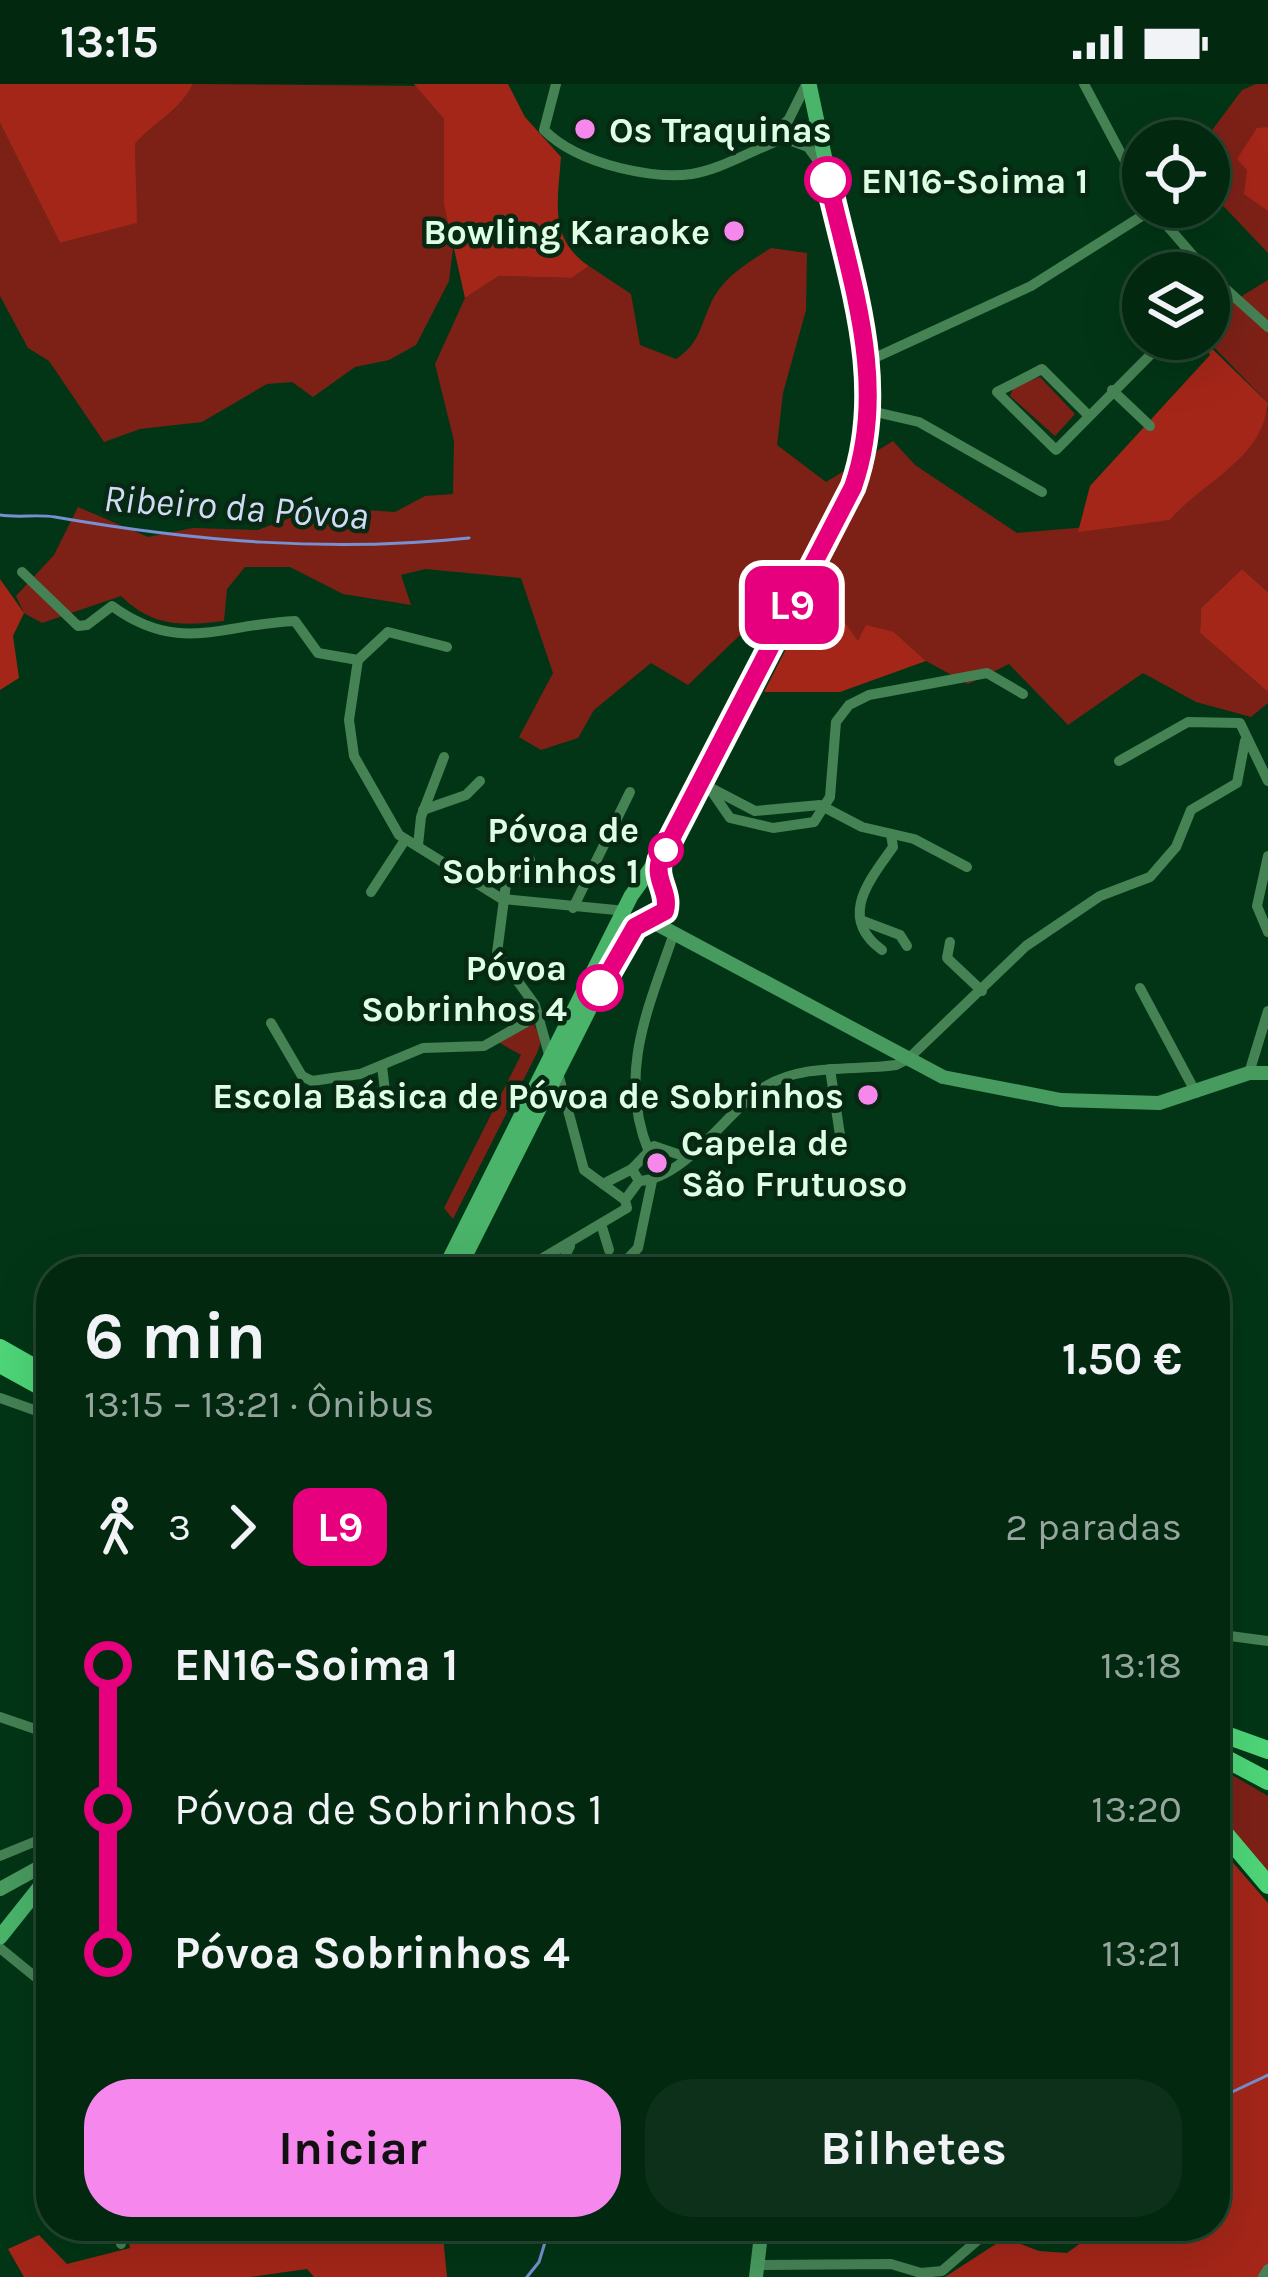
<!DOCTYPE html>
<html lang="pt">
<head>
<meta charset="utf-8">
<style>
	body { margin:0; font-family:Karla,sans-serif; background:#0c3019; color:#f1f3f6; height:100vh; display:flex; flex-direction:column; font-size:45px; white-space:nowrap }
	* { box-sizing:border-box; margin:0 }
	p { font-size:39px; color:#96a69f }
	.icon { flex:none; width:66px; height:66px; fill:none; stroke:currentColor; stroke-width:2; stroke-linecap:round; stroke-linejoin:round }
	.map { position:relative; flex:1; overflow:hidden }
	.side { position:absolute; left:36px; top:1173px; width:1194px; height:984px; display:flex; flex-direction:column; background:#022810; border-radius:48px; box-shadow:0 12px 48px #0002,0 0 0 3px #234430 }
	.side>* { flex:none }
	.badge { padding:0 24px; border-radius:18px; font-size:42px; line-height:78px }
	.controls { position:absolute; left:1122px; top:36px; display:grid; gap:24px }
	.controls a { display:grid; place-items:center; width:108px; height:108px; border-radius:50%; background:#022810; box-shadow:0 12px 48px #0002,0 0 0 3px #234430; font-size:60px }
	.map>.badge { position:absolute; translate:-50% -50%; box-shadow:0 0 0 6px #fff }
	.legs { display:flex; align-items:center; gap:18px; height:132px; padding:0 48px; font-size:39px }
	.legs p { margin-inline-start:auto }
	.headline { display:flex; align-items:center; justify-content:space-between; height:204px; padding:0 48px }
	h1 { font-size:66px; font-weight:700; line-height:90px }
	.action { display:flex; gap:24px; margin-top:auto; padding:24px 48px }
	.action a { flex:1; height:138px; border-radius:48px; background:#f688ed; color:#111; font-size:48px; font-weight:700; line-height:138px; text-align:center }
	.action a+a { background:#0c3019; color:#f1f3f6 }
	ul { padding:0 48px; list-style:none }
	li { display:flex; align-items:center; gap:42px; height:144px; font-size:45px }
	li i { display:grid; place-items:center; width:18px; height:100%; margin:0 15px; background:currentColor }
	li i::after { content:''; width:30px; height:30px; margin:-15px; border:9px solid; border-radius:50%; background:#022810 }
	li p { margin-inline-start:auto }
	li:first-child i { background:linear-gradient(#0000 50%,currentColor 0) }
	li:last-child i { background:linear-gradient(currentColor 50%,#0000 0) }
	.status { display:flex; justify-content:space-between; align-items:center; height:84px; padding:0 60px; background:#022810; direction:ltr }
	.status svg { height:33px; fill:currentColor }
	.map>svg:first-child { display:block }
	.green { fill:#7d2117 }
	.forest { fill:#a42619 }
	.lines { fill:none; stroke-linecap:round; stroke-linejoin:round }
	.stream { stroke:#7690d1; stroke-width:3 }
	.street { stroke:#458254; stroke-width:10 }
	.secondary { stroke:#489b5f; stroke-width:14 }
	.primary { stroke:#4ab46a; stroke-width:15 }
	.highway { stroke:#4ed678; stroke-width:18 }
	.line-1-casing { stroke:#fff; stroke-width:27 }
	.line-1 { stroke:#e6007e; stroke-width:18 }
	.poi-dot { fill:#f688ed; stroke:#072812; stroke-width:4.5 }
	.stop-1-dot { fill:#fff; stroke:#e6007e; stroke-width:6 }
	.labels { text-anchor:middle; stroke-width:9; stroke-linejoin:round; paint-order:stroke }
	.poi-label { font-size:36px; font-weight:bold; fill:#dfffe5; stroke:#072812; text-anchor:start }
	.stop-label { font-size:36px; font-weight:bold; fill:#dfffe5; stroke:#072812; text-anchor:end }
	.water-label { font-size:39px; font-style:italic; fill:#d2dbf6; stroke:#072812 }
</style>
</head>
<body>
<div class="status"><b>13:15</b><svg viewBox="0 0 49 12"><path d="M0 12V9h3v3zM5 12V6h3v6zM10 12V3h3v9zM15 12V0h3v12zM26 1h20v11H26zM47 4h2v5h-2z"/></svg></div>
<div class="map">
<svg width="1268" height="2193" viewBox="0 0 1268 2193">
	<rect width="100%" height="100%" fill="#023515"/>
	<g class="green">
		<path d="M193,0L417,2L444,35V119L454,157L449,197L416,261L389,276L355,283L313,313L292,298L267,300L202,338L140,345L104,358L49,277L28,264L0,212V39L60,159L136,139L135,60C155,37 180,27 193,0Z"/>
		<polygon points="1256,0 1268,0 1268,169 1209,107 1209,57 1204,57 1242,6"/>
		<path d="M771,164L807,169L806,226L783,309L777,361L826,398L893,357L915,381L1017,449L1170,436C1204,395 1250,381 1268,325V508L1242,485L1201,524L1200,549L1268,608V619L1251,633L1196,618L1143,589L1068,641L1009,580L968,600L926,577L894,548L858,558L846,543L806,524L771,541L762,530L688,601L651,579L594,626L578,654L541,666L519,653L553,589L521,494L425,485L401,491L411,521L343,510L290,483H245L227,505L224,537C181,542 153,543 121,512L42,539L24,529L16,512L54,471L78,423L148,453L193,444L258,446L320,423L395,428L425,412L453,410L454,357L435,280L465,214L499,192L572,194L589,182L631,210L640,261L676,275C702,258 700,239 714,213C727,190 751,177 771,164Z"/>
		<polygon points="1268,196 1268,319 1206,255 1209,232"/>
		<polygon points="1040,293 1075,330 1055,352 1010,312 1014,302"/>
		<polygon points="533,938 541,956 538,967 453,1135 444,1124 521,971 498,958"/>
		<polygon points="1215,1681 1268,1712 1268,1793 1215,1728"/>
	</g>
	<g class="forest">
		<path d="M0,0H193C180,27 155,37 135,60L137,139L60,159L0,39Z"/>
		<path d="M414,0H508L525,33L561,73C558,116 548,155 589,182L572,194L499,192L465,214L444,120V35Z"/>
		<polygon points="1268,43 1268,127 1244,110 1247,86 1237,75 1257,44"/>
		<path d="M1202,255L1268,319C1262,376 1203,397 1170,436L1078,448L1090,402L1210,271Z"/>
		<polygon points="1242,485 1268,508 1268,608 1200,549 1201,524"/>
		<polygon points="0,495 24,529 13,552 19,594 0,606"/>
		<polygon points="806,524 834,524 858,557 866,541 894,548 926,577 840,608 764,608 787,563 771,541"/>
		<polygon points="1215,1758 1268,1819 1268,2193 945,2193 1005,2154 1039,2167 1067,2169 1104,2142 1215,2142"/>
		<polygon points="126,2142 442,2142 447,2193 314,2193 307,2185 250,2193 24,2193 8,2165 39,2151 67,2180 130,2164"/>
	</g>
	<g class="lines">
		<g class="stream">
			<path d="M0,431C19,434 37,430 55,433C193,457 329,469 469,454"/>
			<polyline points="1215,2016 1268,1991"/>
			<polyline points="527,2193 539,2178 550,2142"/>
		</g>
		<g class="street">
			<path d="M556,0L544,46C564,66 592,77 620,84C699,103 713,83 784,54L808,63L824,85"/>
			<polyline points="1084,0 1143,111"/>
			<polyline points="784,44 815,41"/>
			<polyline points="765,58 789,35 806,1"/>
			<polyline points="1151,123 1208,189"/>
			<polyline points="1209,190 1268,243"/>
			<polyline points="868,277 1031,202 1153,125"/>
			<polyline points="1112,306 1150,342"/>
			<polyline points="871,327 919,338 1042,408"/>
			<polyline points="1088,331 1042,285 997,308 1056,366 1166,255"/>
			<path d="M22,488L78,542L87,541L112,522C179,571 221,540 295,537L318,569L358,576L388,548L447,563"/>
			<polyline points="358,576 349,636 354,672 399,751 502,815 626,827"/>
			<polyline points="1119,677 1188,638 1240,639 1268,697"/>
			<polyline points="708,702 730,734 773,744 814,738 830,713 836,638 849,621 869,611 987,589 1023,610"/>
			<polyline points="709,703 755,727 820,721 862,743 914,755 967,783"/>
			<polyline points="423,726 466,711 480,697"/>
			<polyline points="418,761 421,733 444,673"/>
			<polyline points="1268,772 1257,822 1268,848"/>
			<polyline points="530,776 506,800 497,869 535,921 550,974"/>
			<polyline points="371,808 405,756"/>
			<polyline points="573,824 630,708"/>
			<polyline points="863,837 900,851 907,862"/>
			<polyline points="950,858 947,874 982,907"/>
			<path d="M882,866C837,833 870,796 893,763L891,750"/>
			<polyline points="1140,904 1196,1009"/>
			<polyline points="271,939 302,992 312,997 360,990 423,964 484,962 539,931"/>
			<polyline points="382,982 386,1015"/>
			<polyline points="830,985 840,1051"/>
			<polyline points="558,989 584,1086 603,1100"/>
			<polyline points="1249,989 1268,927"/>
			<path d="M649,1068C617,991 648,925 673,852"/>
			<path d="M639,1097C687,1094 726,1027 766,1002C805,979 853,987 896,981L908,975L1026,862L1100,812L1150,793L1176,763L1191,726L1237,699L1245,657"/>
			<polyline points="625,1116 603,1100 632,1085"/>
			<polyline points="602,1143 609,1166"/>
			<polyline points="519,1188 627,1124 625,1116 639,1097 632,1085 654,1062 686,1073"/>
			<polyline points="557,1188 570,1162"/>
			<polyline points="615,1188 638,1164 652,1097"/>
			<polyline points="0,1314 51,1332"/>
			<polyline points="1215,1550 1268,1557"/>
			<polyline points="0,1633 38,1646 51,1695"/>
			<polyline points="0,1772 51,1751"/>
			<polyline points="0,1864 44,1900 51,1920"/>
			<polyline points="116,2142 121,2160"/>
			<polyline points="757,2181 891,2180 921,2189 942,2187 986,2149"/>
			<polyline points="1263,2193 1268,2185"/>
		</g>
		<g class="secondary">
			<polyline points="651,837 943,993 1061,1016 1159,1019 1249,989 1268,989"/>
			<polyline points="0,1805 51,1777"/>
			<polyline points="756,2193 762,2142"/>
		</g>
		<g class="primary">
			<polyline points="443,1188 631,812 669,759 860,382 871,321 868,277 809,0"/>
			<polyline points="457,1188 623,858 635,843 665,827 659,779"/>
			<polyline points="0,1853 51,1789"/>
		</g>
		<g class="highway">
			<polyline points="0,1264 51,1293"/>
			<polyline points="0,1280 51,1308"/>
			<polyline points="1215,1647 1268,1666"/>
			<polyline points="1215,1669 1268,1697"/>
			<polyline points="1215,1738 1268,1801"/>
		</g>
	</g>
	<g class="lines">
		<defs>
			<path id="line-1" d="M600,904L635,843L665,827C670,808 654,796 660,776L853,403C889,300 851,198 828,96"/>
		</defs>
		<use href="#line-1" class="line-1-casing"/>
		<use href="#line-1" class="line-1"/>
	</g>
	<g class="poi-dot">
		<circle cx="585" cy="45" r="12"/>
		<circle cx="734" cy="147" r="12"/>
		<circle cx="868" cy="1011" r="12"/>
		<circle cx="657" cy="1079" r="12"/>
	</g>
	<g class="stop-1-dot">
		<circle cx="828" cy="96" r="21"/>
		<circle cx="666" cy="766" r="15"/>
		<circle cx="600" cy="904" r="21"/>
	</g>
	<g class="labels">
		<g class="poi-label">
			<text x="609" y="58">Os Traquinas</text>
			<text x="710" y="160" text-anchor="end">Bowling Karaoke</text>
			<text x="844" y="1024" text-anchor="end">Escola Básica de Póvoa de Sobrinhos</text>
			<text x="681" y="1071">Capela de<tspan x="681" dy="41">São Frutuoso</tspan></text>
		</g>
		<g class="stop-label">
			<text x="861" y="109" text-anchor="start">EN16-Soima 1</text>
			<text x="639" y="758">Póvoa de<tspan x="639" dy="41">Sobrinhos 1</tspan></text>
			<text x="567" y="896">Póvoa<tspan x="567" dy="41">Sobrinhos 4</tspan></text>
		</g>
		<g class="water-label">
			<text transform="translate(236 422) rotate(4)" y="14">Ribeiro da Póvoa</text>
		</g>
	</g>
</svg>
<div class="controls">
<a><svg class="icon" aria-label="locate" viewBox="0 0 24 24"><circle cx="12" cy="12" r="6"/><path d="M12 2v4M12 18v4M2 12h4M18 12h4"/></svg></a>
<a><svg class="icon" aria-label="layers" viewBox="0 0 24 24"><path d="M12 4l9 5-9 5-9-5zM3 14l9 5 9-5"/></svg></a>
</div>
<b class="badge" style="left:792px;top:521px;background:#e6007e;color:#fff">L9</b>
<section class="side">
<div class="headline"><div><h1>6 min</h1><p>13:15 – 13:21 · Ônibus</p></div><b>1.50 €</b></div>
<div class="legs"><svg class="icon" aria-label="walk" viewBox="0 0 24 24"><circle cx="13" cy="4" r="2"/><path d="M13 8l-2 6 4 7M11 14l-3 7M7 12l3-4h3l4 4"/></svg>3<svg class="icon" aria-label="forward" viewBox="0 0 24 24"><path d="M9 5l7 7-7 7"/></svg><b class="badge" style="background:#e6007e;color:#fff">L9</b><p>2 paradas</p></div>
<ul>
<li><i style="color:#e6007e"></i><b>EN16-Soima 1</b><p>13:18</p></li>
<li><i style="color:#e6007e"></i><span>Póvoa de Sobrinhos 1</span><p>13:20</p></li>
<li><i style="color:#e6007e"></i><b>Póvoa Sobrinhos 4</b><p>13:21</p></li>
</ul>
<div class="action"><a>Iniciar</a><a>Bilhetes</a></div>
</section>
</div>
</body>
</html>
